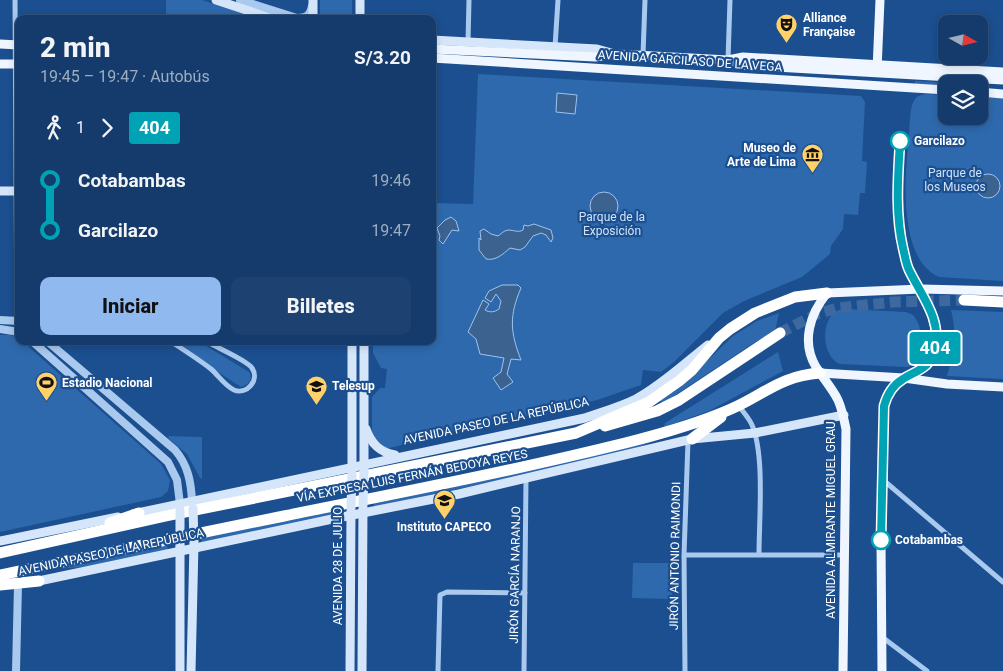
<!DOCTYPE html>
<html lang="es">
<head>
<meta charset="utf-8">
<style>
	body { margin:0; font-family:Roboto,sans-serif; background:#1d4271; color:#f1f3f6; height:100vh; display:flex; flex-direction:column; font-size:19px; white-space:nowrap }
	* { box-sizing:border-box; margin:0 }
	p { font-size:16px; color:#9dadc1 }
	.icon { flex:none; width:28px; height:28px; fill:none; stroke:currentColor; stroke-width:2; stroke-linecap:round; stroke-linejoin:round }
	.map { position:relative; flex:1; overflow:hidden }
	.sheet { position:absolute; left:15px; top:15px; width:421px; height:330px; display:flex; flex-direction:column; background:#143b6b; border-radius:10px; box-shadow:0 2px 8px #0003,0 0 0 1px #33557e }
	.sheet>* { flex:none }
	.badge { padding:0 10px; border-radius:4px; font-size:18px; line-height:32px }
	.needle { width:32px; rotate:98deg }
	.controls { position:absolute; left:938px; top:15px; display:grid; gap:10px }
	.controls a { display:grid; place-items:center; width:50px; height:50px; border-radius:10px; background:#143b6b; box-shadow:0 2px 8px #0003,0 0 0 1px #33557e; font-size:25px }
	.map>.badge { position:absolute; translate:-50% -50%; box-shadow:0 0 0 2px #fff }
	.legs { display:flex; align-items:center; gap:8px; height:55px; padding:0 25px; font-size:16px }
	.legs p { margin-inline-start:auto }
	.overview { display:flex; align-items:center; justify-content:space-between; height:85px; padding:0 25px }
	h1 { font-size:28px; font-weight:800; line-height:38px }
	.cta { display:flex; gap:10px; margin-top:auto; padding:10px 25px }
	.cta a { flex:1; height:58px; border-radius:10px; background:#90b9f0; color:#111; font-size:20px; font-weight:800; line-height:58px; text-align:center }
	.cta a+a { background:#1d4271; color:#f1f3f6 }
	ul { padding:0 25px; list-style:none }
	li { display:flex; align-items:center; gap:18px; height:50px; font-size:19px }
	li i { display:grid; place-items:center; width:8px; height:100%; margin:0 6px; background:currentColor }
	li i::after { content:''; width:12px; height:12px; margin:-6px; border:4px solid; border-radius:50%; background:#143b6b }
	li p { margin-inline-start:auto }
	li:first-child i { background:linear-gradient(#0000 50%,currentColor 0) }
	li:last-child i { background:linear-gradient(currentColor 50%,#0000 0) }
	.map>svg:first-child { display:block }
	.green { fill:#2e69ad }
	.water { fill:#3c6290; stroke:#9cc4f0 }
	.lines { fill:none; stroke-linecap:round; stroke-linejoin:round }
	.motorway-tunnel { stroke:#3d69a0; stroke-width:11; stroke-dasharray:11 5.5; stroke-linecap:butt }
	.minor { stroke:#a9c9ee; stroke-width:5 }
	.tertiary { stroke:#a9c9ee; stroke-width:8 }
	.secondary { stroke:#d6e6fa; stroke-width:9 }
	.primary { stroke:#f0f6ff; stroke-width:9 }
	.motorway { stroke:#fff; stroke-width:11 }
	.secondary-bridge { stroke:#d6e6fa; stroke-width:9 }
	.line-1-casing { stroke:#fff; stroke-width:11 }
	.line-1 { stroke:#00a3b4; stroke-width:8 }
	.stop-1-dot { fill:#fff; stroke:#00a3b4; stroke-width:2.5 }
	.labels { text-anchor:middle; stroke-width:4.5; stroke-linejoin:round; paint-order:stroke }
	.poi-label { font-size:12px; font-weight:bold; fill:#fff; stroke:#1b4f8f; text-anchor:start }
	.street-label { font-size:12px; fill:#fff; stroke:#1b4f8f }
	.stop-label { font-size:12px; font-weight:bold; fill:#fff; stroke:#1b4f8f; text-anchor:start }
	.park-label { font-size:12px; fill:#cfe3fa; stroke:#1b4f8f }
</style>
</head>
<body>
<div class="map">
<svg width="1003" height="671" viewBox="0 0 1003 671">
	<rect width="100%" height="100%" fill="#1b4f8f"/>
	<g class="green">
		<polygon points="166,0 202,0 259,19 166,19"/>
		<rect x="320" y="0" width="32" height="19"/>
		<polygon points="478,74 861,96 865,102 862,161 867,162 865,193 860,193 858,215 844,214 843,229 831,246 830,254 802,277 744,301 723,313 674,362 661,372 643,370 641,385 597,400 385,449 372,437 372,397 380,388 385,388 387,369 381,368 373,353 373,341 432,341 433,203 473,204"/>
		<polygon points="915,81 975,84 946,84 946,86 915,84"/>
		<path d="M925,94L946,95V116H979V97L1003,98V281L939,277C897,259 905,174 909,137C910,128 909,107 915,99C917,96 921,95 925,94Z"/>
		<path d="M845,309L906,312L913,315C924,327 927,362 907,367L840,364C819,356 820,309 845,309Z"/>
		<path d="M951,310L1003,312V379L947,376C954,353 957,333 951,310Z"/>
		<polygon points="779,313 775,331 752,344 662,404 660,400 684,383 733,336 757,321"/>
		<polygon points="0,335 10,335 19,339 19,341 22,341 161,464 170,480 168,491 161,497 0,532"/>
		<path d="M171,341H198L249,372C254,379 248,385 241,387Z"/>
		<polygon points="778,352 783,371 709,411 664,427 665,423"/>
		<polygon points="169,436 202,437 202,479 200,478 187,454 168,438"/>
		<polygon points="658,440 615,455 374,507 374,501"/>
		<polygon points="343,508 343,514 201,544 202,537"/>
		<polygon points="168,544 167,552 84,567 55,569"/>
		<polygon points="633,563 672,563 672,599 632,598"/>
	</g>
	<g class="water">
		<polygon points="557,93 577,95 575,114 556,112"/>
		<circle cx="988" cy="186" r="12"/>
		<circle cx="604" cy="206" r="14"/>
		<polygon points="451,217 456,221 459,231 452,230 443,244 439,240 440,236 437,228 445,220"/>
		<path d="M534,224L551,230L553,238L551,242L546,235L541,233L533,236L525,247L520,250L510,248C503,254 496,261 486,259L479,250V238L481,240L480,231L484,229L491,234L498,236C501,234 503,231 508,230C514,230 518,233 523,230L524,225L528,226Z"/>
		<path d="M502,285H518L521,288C509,316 510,332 521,360L511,359L507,374L513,382L501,390L493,378L501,372L504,358L480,354L476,339L468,332L483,300L489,304L485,310C490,313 495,312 499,309L501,301L496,294L491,302L485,298L489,291Z"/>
	</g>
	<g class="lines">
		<polyline class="motorway-tunnel" points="780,333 817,314 838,308 893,302 964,300"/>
		<g class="minor">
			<polyline points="15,0 17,331"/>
			<polyline points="468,42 469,0"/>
			<polyline points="555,47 558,0"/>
			<polyline points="643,55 645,0"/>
			<polyline points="728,60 730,0"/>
			<path d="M170,341C184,350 198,359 211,369C218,375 225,386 234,390C247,395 260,380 252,368C247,360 215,347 206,341"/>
			<path d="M739,406C743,412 749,418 752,425C765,455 759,520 759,554"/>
			<polyline points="882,479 1003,582"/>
			<polyline points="684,555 844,555"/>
			<polyline points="882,637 927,671"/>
			<polyline points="438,671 440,595 447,592 525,593"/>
			<polyline points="524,671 526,479"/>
			<polyline points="685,671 684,555 688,441"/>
		</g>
		<g class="tertiary">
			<path d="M240,0L297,18C307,18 310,15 312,6"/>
			<polyline points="0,320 19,321"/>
			<polyline points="0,329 19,332"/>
			<polyline points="32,341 168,462 177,480 180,504"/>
			<path d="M47,341L175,450C188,465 191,482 192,501"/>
			<polyline points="16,671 18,585"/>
		</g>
		<g class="secondary">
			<polyline points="216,0 273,19"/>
			<polyline points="313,19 313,0"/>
			<polyline points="360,19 360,0"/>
			<polyline points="432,40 597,49 615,54"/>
			<polyline points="0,191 19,191"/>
			<path d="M366,429C371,444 380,452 395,455"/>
			<polyline points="364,468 364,341"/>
			<polyline points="352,470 352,341"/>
			<path d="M133,514L585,418C602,412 620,407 636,399C662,385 685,363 708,345"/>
			<polyline points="0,541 118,517"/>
			<polyline points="180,546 180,671"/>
			<polyline points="34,582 337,518 459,494 692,439 755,433 844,415"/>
			<polyline points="191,671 194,544"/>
			<polyline points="350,671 351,511"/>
			<polyline points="362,671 363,508"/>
		</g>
		<g class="primary">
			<polyline points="0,44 19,45"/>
			<polyline points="432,49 595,57 616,54 728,60 743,57 1003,72"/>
			<polyline points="432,58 946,90"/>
			<polyline points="728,60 742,65 1003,80"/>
			<polyline points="0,64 19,64"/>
			<polyline points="877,70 880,0"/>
			<polyline points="979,92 1003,94"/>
			<polyline points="820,373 904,378 947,384 1003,387"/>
			<path d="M843,671L846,429C844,419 842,409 838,400C832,388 823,378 816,367C801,342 810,314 827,293L921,289L1003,291"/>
			<path d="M882,671L881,540L884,406C887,395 893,385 903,379C908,376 913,375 917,372C948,352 934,316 921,289"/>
		</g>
		<g class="motorway">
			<polyline points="964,300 1003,302"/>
			<polyline points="605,426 657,411 679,400 780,333"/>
			<polyline points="692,439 721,417"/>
			<polyline points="110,523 139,513"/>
			<polyline points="0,553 166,516 576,433 649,402 679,381 692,370 719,338 730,329 755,313 795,297 827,293"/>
			<path d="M0,575C95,555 189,535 284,516C398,493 512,471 625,443C661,434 697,424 731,409C765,394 780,376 820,373"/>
			<polyline points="0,585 39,581"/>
		</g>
		<g class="secondary-bridge">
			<polyline points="363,505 364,470"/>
			<polyline points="193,508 194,542"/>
			<polyline points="351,508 352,473"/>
			<polyline points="180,545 180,510"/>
		</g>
	</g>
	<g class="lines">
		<defs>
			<path id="line-1" d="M881,540L884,406C887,395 893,385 903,379C917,370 930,369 935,349C942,319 921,295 909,270C906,264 905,256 903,248C895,213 898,177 900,141"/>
		</defs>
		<use href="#line-1" class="line-1-casing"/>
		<use href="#line-1" class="line-1"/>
	</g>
	<defs>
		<symbol id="theatre-pin" viewBox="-11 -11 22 30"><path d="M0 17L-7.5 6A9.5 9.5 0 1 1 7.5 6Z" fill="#ffd166" stroke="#1b4f8f"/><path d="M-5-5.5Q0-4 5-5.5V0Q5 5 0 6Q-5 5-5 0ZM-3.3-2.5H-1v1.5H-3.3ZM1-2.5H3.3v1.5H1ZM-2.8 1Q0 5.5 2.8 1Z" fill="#111"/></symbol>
		<symbol id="museum-pin" viewBox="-11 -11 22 30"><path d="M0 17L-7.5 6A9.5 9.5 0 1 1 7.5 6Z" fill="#ffd166" stroke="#1b4f8f"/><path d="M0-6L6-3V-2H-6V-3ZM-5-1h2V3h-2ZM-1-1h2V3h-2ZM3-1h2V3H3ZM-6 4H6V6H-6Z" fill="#111"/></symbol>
		<symbol id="stadium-pin" viewBox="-11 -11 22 30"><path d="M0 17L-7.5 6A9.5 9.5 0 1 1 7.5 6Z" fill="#ffd166" stroke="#1b4f8f"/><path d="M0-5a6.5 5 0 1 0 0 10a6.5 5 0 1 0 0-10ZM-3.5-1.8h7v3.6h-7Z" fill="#111"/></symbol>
		<symbol id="university-pin" viewBox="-11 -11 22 30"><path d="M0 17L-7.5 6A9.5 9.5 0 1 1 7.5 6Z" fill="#ffd166" stroke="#1b4f8f"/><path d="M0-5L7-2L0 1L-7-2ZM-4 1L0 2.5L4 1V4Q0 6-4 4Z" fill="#111"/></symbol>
	</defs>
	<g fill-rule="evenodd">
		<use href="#theatre-pin" x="774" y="12" width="25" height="34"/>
		<use href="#museum-pin" x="800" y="142" width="25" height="34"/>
		<use href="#stadium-pin" x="34" y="370" width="25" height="34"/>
		<use href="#university-pin" x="304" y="374" width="25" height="34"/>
		<use href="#university-pin" x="432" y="488" width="25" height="34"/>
	</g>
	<g class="stop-1-dot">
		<circle cx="900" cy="141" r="9"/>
		<circle cx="881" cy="540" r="9"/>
	</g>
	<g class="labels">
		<g class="poi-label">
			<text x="803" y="22">Alliance<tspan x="803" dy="14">Française</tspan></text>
			<text x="796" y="152" text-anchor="end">Museo de<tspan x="796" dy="14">Arte de Lima</tspan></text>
			<text x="62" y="387">Estadio Nacional</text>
			<text x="332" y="390">Telesup</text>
			<text x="444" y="531" text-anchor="middle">Instituto CAPECO</text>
		</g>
		<g class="street-label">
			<text transform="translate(690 61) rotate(4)" y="4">AVENIDA GARCILASO DE LA VEGA</text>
			<text transform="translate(496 421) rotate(-12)" y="4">AVENIDA PASEO DE LA REPÚBLICA</text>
			<text transform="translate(412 476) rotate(-11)" y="4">VÍA EXPRESA LUIS FERNÁN BEDOYA REYES</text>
			<text transform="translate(831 520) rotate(-90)" y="4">AVENIDA ALMIRANTE MIGUEL GRAU</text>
			<text transform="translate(111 552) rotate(-12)" y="4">AVENIDA PASEO DE LA REPÚBLICA</text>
			<text transform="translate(675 556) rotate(-89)" y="4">JIRÓN ANTONIO RAIMONDI</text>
			<text transform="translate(338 566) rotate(-90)" y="4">AVENIDA 28 DE JULIO</text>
			<text transform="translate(515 575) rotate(-89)" y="4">JIRÓN GARCÍA NARANJO</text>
		</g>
		<g class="stop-label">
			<text x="914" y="145">Garcilazo</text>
			<text x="895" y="544">Cotabambas</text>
		</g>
		<g class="park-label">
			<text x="955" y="177">Parque de<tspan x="955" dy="14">los Museos</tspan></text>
			<text x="612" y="221">Parque de la<tspan x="612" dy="14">Exposición</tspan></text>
		</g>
	</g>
</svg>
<div class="controls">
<a><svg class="needle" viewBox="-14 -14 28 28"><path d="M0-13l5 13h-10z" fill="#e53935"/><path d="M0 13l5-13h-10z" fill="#9dadc1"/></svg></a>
<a><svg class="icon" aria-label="layers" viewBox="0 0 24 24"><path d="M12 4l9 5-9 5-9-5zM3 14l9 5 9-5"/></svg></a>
</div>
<b class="badge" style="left:935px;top:348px;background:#00a3b4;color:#fff">404</b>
<section class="sheet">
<div class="overview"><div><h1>2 min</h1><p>19:45 – 19:47 · Autobús</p></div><b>S/3.20</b></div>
<div class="legs"><svg class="icon" aria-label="walk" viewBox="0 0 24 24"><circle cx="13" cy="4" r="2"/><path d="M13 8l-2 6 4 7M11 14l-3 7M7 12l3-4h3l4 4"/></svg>1<svg class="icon" aria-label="forward" viewBox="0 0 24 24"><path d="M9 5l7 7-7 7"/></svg><b class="badge" style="background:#00a3b4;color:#fff">404</b></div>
<ul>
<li><i style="color:#00a3b4"></i><b>Cotabambas</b><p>19:46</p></li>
<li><i style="color:#00a3b4"></i><b>Garcilazo</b><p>19:47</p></li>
</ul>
<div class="cta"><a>Iniciar</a><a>Billetes</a></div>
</section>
</div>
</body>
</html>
